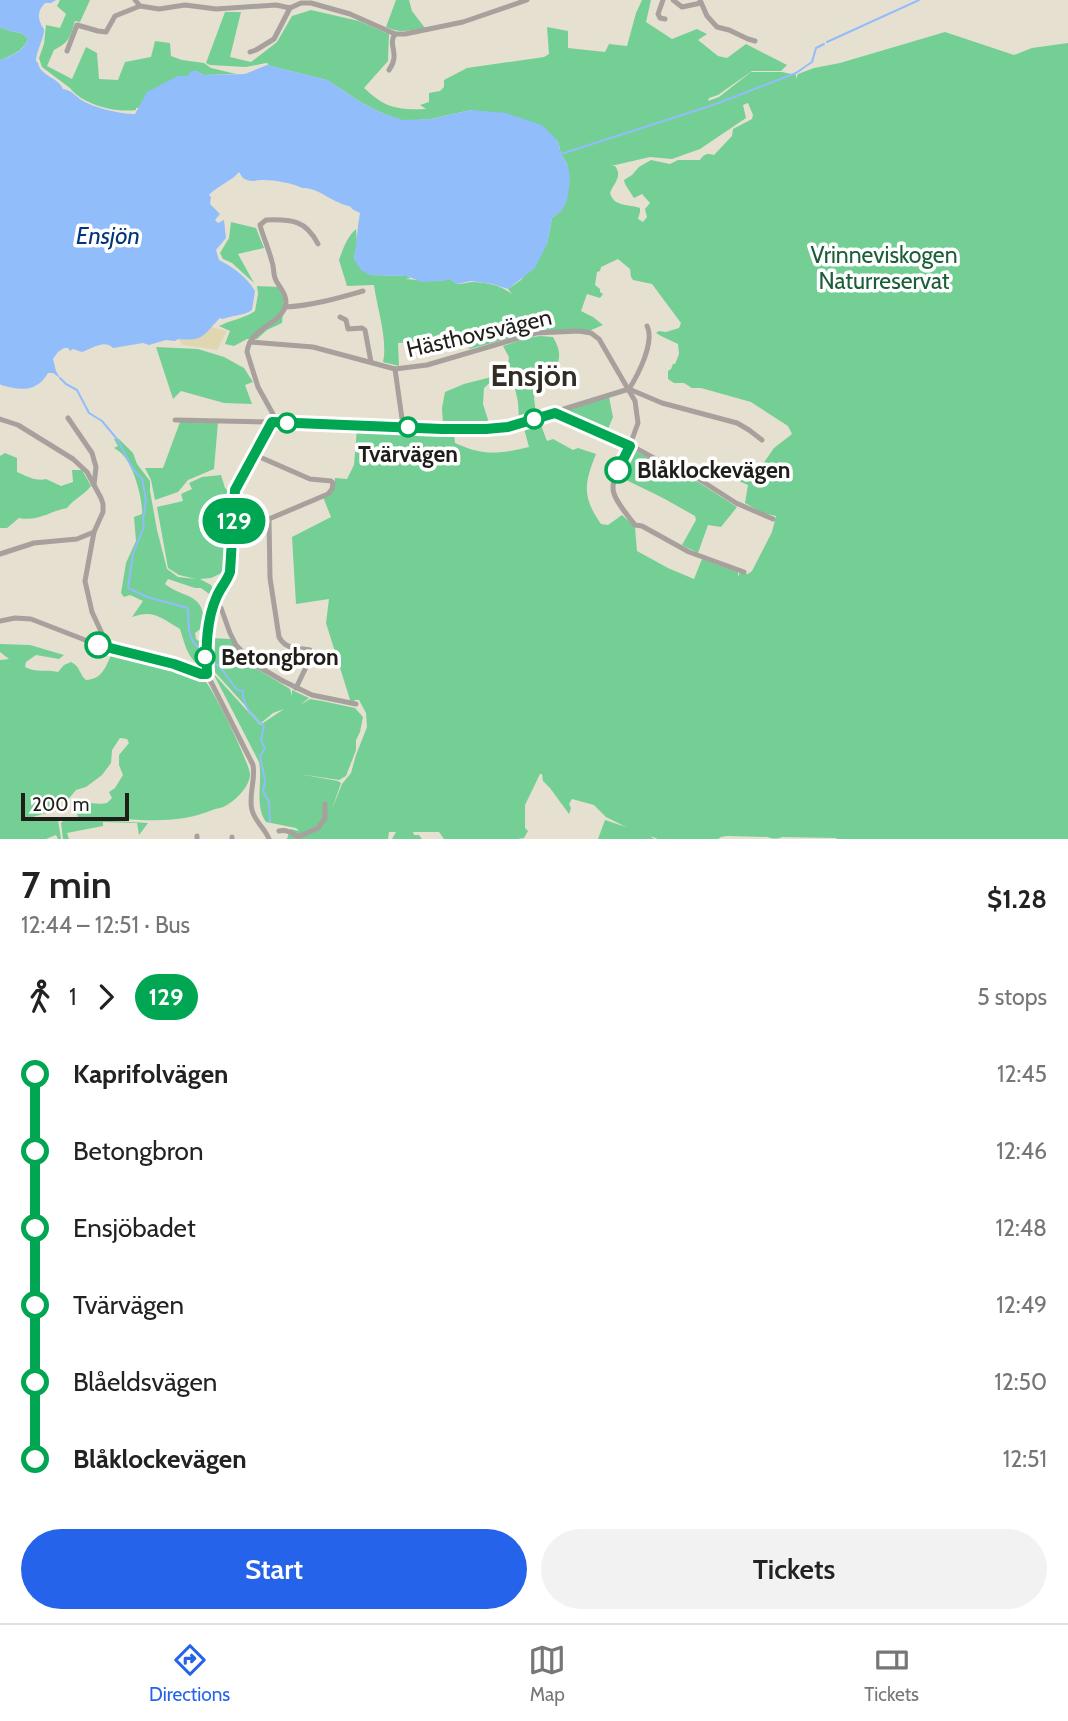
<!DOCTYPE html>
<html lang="en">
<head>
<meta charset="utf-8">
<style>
	body { margin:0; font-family:Cabin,sans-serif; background:#f2f2f2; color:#222; height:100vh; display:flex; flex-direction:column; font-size:26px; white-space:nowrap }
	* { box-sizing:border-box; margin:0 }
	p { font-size:23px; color:#767676 }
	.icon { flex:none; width:38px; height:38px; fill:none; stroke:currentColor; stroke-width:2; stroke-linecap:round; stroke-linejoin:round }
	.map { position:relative; height:839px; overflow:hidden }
	.sheet { display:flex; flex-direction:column; background:#fff; flex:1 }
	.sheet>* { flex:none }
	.badge { padding:0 14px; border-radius:23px; font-size:24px; line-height:46px }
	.scale { position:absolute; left:21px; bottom:18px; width:108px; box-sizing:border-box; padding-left:7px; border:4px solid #201e19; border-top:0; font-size:19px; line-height:24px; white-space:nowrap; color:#201e19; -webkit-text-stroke:5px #fff; paint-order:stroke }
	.map>.badge { position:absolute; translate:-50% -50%; box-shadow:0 0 0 4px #fff }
	.legs { display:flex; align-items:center; gap:10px; height:77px; padding:0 21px; font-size:23px }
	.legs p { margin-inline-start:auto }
	.summary { display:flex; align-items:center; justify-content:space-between; height:119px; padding:0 21px }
	h1 { font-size:38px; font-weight:600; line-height:52px }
	.button { display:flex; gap:14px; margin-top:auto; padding:14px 21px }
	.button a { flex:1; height:80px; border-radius:42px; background:#2563eb; color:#fff; font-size:28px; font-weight:600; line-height:80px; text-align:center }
	.button a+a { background:#f2f2f2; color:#222 }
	ul { padding:0 21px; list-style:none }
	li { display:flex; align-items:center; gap:24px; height:77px; font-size:26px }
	li i { display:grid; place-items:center; width:10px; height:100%; margin:0 9px; background:currentColor }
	li i::after { content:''; width:18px; height:18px; margin:-9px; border:5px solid; border-radius:50%; background:#fff }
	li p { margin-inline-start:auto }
	li:first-child i { background:linear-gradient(#0000 50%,currentColor 0) }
	li:last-child i { background:linear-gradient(currentColor 50%,#0000 0) }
	.tab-bar { display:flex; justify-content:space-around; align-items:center; height:98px; border-top:2px solid #e0e0e0; background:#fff; font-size:19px; color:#767676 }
	.tab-bar a { display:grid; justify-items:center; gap:4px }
	.tab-bar .active { color:#2563eb }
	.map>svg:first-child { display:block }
	.green { fill:#74cf94; fill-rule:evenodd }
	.sand { fill:#e0d7b2 }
	.water { fill:#92bdfb }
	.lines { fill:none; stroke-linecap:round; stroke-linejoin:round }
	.stream { stroke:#92bdfb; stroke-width:2 }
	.minor { stroke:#a7a09d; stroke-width:5 }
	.line-1-casing { stroke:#fff; stroke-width:16 }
	.line-1 { stroke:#00a651; stroke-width:10 }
	.stop-1-dot { fill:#fff; stroke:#00a651; stroke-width:3.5 }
	.labels { text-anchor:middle; stroke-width:7; stroke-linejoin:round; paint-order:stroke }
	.park-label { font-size:23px; fill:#1b5e38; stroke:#fff }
	.street-label { font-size:23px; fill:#201e19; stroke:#fff }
	.stop-label { font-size:23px; font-weight:bold; fill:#201e19; stroke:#fff; text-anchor:start }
	.water-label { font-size:24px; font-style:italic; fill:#013678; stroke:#fff }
	.district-label { font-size:30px; font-weight:bold; fill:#332e23; stroke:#fff }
</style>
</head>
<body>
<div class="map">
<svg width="1068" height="839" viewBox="0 0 1068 839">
	<rect width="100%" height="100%" fill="#e6e0d1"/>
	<g class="green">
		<path d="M60,0H90L80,22L75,21C70,37 70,42 54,50L47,66L72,79L86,47L97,53L99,79L118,80L125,62L151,57L155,41L170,43L171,56L182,60L204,63L211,68L236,74L204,75L196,71L188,76H178L138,108H136V110C116,113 83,105 70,88L42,67L39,58L44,44L46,25L60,28L66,14L57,6Z"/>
		<path d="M396,0H409L412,11L425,28C411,30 399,34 386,27Z"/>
		<path d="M642,0H651L646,22L672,39L697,29L707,34L698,40L718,56L727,58L746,44L787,65L781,71H752L718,95L709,98L708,101L719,97L751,72H782L796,75V79L798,74L814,68L840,63L945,32L1014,55L1032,48L1068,43V839H837L836,838L782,837C778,839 772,839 768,837L727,836L721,837L718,839H658L650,836L654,839H598L605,820L626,827L606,817L594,805L572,799L569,804L571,808L569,814L550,788L543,781L542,774H540L525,805V828L528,831L524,838L517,839H444L439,832H413L414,835H419L422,839H392L396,832H389L388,839H287L290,829L299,831L296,828L266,822C254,805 263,782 259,762L213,673L260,725L284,709L273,713L261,723L213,670L211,638L230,639L254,667L290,689L292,696V690L309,698L300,705L310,699L322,701L355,708L363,717L360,732L356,740V750L346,776L339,780L299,774L338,781L341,783L332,809L342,784L351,773L356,755L367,727L366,713L359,700H355L351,703L326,623L329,599L296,604L292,537L331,517L323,497L334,490L335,478L347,479L354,465L357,428L454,432L455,443C482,456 500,454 529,447L523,425L539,420L547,441L553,439L573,450L578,448L596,454C584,484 582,497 601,524L608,525L622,515L635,527L637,551L668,568L694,579L702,559L738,572V577L740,572L748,574L752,571L772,532L776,516L763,513L745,503L748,485L729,477L734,467L758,471L774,448L792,434L788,426L751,402L701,388H692L684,383H674L668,379V371L671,369L673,364H675L679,354L678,344L661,336L656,333L659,331L666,332L679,328L681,323L652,284L633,280L631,277L630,269L618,259L601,267L600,271L597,272L595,285L600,289V292L603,294L600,298L587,294L581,311L593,317L603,325L589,331H536L470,349L450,332L440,334L424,341L398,343L399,366L383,362C388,340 377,308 374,285L347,286L339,260C343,249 347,237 356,229L357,243L354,259L370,275L407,276L411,278L405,279C421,280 435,283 450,279L457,284C463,284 469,282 474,282C489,283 500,285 512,294L508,289L521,280L547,244L552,218L562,210L568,166L561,154L558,141L471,110L431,119L403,121L382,113L362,103L327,80L267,65L269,64L266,63L246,67L210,65L206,63L225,12H241L230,57L251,62L277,42L292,16L311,10L359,21L389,34L388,61L364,88C386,108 396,110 426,109L420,105L429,102V93L440,91L444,87V80L467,68L544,57L549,54L547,27L568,31V48L605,52L609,44L627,46L636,13ZM748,103L753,115L752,119L733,129L732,136L714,155C707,153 704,154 700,160H678L670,164L651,160L639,167L632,175L624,180L625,184L634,198L642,194L650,203L645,209L647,217L643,222L638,219L640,212V208C628,204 614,207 610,193C614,183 623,176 615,166H611L650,157L672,159L700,149L746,118L743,105Z"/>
		<path d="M0,27L10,31L21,33L28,38C25,50 11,56 0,60Z"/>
		<polygon points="231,222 256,228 264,248 238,254 254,283 232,263 223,259 220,253 229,238"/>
		<path d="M257,286L279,287L284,300L282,323L267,330L257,339H247L234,346L225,344L230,331L219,326C231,320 245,318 255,311L258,294Z"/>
		<path d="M540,336L553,337C560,349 561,356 556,369L543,372L534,398L536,414L519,420L518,402L514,384L493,380L484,388L483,404L489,423L443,425L442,408L445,392L464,384L507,373L509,357L503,346L527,338Z"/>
		<polygon points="156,347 198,349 224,357 244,368 253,382 245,385 252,404 224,403 181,391 173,399"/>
		<polygon points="609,397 613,417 606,434 562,414 562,411"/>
		<polygon points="180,422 218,422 214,469 188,480 178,492 155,500 151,480 145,468 163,468"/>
		<path d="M114,439H119L133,453L137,464L150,481V491L157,530L167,569L178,577L196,579L179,575L168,568L157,507L183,501L181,494L192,489L189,483L202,477L221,475L225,488L229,491L230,525L224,572L211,578L200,579L211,585L215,593L212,596L201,588H195L168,579L165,584C184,599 205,592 204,626L195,633L196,639L201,643L199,660L195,662C186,653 184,641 180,629C161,618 154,609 132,617L143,601L130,595L124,597L121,593L126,563L136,541L134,517L142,514C143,499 134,467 123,455C121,452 117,450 114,448L118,446Z"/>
		<polygon points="631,449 698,482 737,507 721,527 708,525 698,553 682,545 696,520 695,516 663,498 618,476"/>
		<path d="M5,453L17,458V472C26,476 37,482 46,479L61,486L73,482L72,470H82L91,486C84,495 74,499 67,508C50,511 38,522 19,518L7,528H0V456Z"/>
		<path d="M0,644L30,645L64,655L59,659L36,655L26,662L25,667C36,673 47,669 58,672L64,665L71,662C80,666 79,674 86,680C103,679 106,666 112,653C142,660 176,662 203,679C212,685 249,762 250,774C250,787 235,801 225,806C224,807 216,809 215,809C168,829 126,816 78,817L76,811C88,798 94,806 107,803L112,798L109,792L115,788L123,775L119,765V755L129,743L127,739L120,738L112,750L111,763L102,775L86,787L76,790L66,802L60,801L47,813L25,819L58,820L61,839H58L56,835L46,839H0V660L9,659L0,652Z"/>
		<path d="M64,820C92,820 120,821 148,823L139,835L137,823L103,822V826L67,833L69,839H63L61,823Z"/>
	</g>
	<path class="sand" d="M211,327L227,331L217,350L183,345L178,339C192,340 202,339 211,327Z"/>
	<path class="water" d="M0,0H56L51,3H45C39,9 37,16 41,24C41,26 43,27 44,29C45,37 36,51 36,61L38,63C40,76 58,77 63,89C72,90 76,97 83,101C95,108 121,114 135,114L147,92L178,76H188L191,71H196L204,75L245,74L267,65L327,80L362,103L382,113L403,120L431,119L471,110L506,113L542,125L558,141L561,154L568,166L570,179L567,201L562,210L552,218L547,244L535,268L508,289L492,284L471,281L457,284L450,279L443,281L422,282L407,276L370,275L361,270L354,259C357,243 357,228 360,213L352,209L351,207C347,205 343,205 340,203C327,198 316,187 302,188C293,183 274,180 264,180C258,180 252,182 247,180C242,178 242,177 239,172C232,181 217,186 209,195L211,197L210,204L220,214L215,220L218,223L224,220L226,238L216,250L219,260C233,267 247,277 255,291L252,310C243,316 233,315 223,319L220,318C204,334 204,342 178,339L175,341L166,340L149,345L143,343L113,348C104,339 92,349 82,352L73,349L70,351L68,348H64L58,352L53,359L56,371L60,378L53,373H48C37,392 21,391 1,385L0,384V60C11,56 25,51 28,38L21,33L10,31L0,27Z"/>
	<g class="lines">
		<g class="stream">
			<polyline points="827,42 919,0"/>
			<polyline points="561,154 713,105 796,73 812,62 816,48 824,44"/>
			<path d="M60,378L66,384L77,390L89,413L102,421L117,439L134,471L142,479L146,500L143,520L144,526L133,554L128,588L147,597L188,608C189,629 186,639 204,653"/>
			<path d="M208,657L221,668L237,690L243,691C242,705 253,718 264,726L261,740L265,749L260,756L265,781L263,791L269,802L270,822"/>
		</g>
		<g class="minor">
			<polyline points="135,0 140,6 159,9 185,5 216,9 276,5 290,8 301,3 311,3 350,14 395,34 405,34 463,22 527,0"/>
			<polyline points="663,0 658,14 660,18 665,19"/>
			<polyline points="673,0 682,7 701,3"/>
			<polyline points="700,0 707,16 717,27 729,30 748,39 755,41"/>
			<polyline points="67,51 77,25 98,31 106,32 115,16 140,6"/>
			<polyline points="250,52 256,50 274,39 290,8"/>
			<path d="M389,70C401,53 387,46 395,34"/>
			<path d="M285,307C311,306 338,298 363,291"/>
			<polyline points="340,317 346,320 348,329 362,328 365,330 371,362"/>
			<polyline points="250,342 313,347 395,369 427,365 536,333 579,331 591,333 599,339 635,401 638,423 630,445 672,468 694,476 736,503 773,519"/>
			<polyline points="395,369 403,426"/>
			<path d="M629,389C638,375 655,342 647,326"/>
			<polyline points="555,413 564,409 629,389 662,403 737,423 749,430 762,440"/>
			<polyline points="68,418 92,453 96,467 94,485"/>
			<polyline points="0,419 18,425 73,459 87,472 101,498 103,504 103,512 94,532 85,581 92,612 105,640 105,647"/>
			<path d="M175,420L272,422L442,429H486L508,427L555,413L630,445C611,489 602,484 635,525L642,526L689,552L744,572"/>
			<polyline points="234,518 269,519 328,494 332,489 333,483 331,481 310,479 253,454"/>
			<path d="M269,519L270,578L279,637C286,650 298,648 310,650L309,661L296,688"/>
			<polyline points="0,554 34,543 77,539 94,532"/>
			<polyline points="214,603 221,608 230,633 236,645 254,664 283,681 312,695 356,704"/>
			<polyline points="0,621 15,618 31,619 98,645 175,664 201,674 207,674"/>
			<path d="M279,831C286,829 292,833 298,837L318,828L325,818V804"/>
			<polyline points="197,836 197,839"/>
			<polyline points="232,837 232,839"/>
			<path d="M269,839C265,828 255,822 252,810C248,795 256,780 253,765L207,674C205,648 206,620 217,596C221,587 227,581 230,572L235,490L272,422L273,414L258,387L247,352C250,326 285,324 286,302C286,291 278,287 275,278C273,273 274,266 272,262C269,249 263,237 260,225L266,220C291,219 306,220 318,244"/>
		</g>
	</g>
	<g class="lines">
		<defs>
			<path id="line-1" d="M98,645L174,664L201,674H207C206,648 206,620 217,596C221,587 227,581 230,572L235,490L272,422L442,429H486L508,427L555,413L630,446L618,470"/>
		</defs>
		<use href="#line-1" class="line-1-casing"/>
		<use href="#line-1" class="line-1"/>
	</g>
	<g class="stop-1-dot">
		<circle cx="534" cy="419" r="9"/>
		<circle cx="287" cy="423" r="9"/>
		<circle cx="408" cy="427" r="9"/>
		<circle cx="618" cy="470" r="12"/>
		<circle cx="98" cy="645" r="12"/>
		<circle cx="205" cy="657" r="9"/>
	</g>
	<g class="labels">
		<g class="park-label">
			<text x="884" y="263">Vrinneviskogen<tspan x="884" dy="26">Naturreservat</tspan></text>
		</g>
		<g class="street-label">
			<text transform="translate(479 333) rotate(-13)" y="8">Hästhovsvägen</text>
		</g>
		<g class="stop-label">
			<text x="408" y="462" text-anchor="middle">Tvärvägen</text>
			<text x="637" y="478">Blåklockevägen</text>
			<text x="221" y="665">Betongbron</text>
		</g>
		<g class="water-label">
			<text x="108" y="244">Ensjön</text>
		</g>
		<g class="district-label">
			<text x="534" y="386">Ensjön</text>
		</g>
	</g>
</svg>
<div class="scale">200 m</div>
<b class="badge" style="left:234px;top:521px;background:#00a651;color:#fff">129</b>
</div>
<section class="sheet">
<div class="summary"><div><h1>7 min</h1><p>12:44 – 12:51 · Bus</p></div><b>$1.28</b></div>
<div class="legs"><svg class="icon" aria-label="walk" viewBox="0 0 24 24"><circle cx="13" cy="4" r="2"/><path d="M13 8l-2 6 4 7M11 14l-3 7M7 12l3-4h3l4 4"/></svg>1<svg class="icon" aria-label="forward" viewBox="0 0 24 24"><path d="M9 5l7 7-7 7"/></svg><b class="badge" style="background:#00a651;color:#fff">129</b><p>5 stops</p></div>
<ul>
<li><i style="color:#00a651"></i><b>Kaprifolvägen</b><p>12:45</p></li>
<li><i style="color:#00a651"></i><span>Betongbron</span><p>12:46</p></li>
<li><i style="color:#00a651"></i><span>Ensjöbadet</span><p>12:48</p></li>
<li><i style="color:#00a651"></i><span>Tvärvägen</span><p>12:49</p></li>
<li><i style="color:#00a651"></i><span>Blåeldsvägen</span><p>12:50</p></li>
<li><i style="color:#00a651"></i><b>Blåklockevägen</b><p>12:51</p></li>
</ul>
<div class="button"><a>Start</a><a>Tickets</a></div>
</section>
<nav class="tab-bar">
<a class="active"><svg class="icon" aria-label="directions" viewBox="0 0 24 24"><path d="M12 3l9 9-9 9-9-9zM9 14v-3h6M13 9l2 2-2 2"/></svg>Directions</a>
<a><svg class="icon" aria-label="map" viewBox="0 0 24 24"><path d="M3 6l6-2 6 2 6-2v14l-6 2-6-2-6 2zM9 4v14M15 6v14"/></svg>Map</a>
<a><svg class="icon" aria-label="tickets" viewBox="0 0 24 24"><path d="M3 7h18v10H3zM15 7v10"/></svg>Tickets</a>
</nav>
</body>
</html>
